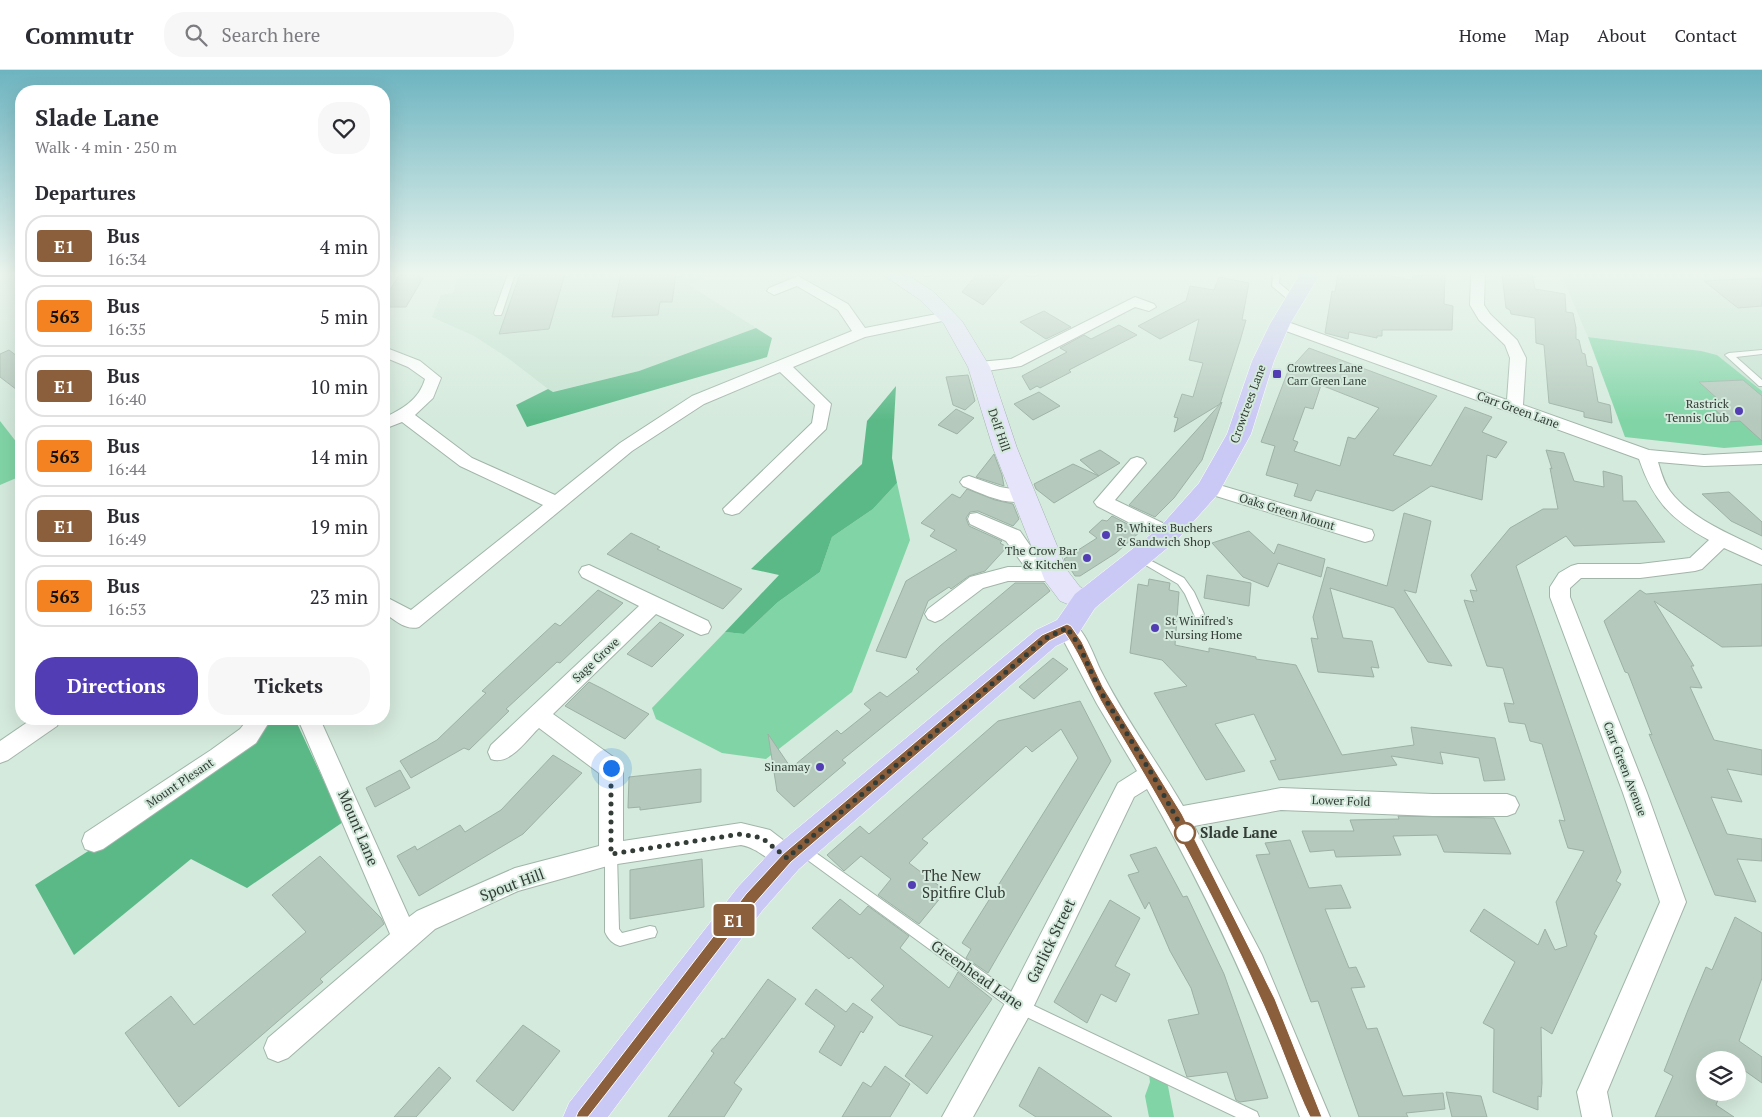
<!DOCTYPE html>
<html lang="en">
<head>
<meta charset="utf-8">
<style>
	body { margin:0; font-family:"PT Serif",serif; background:#f7f7f7; color:#2b2b33; height:100vh; display:flex; flex-direction:column; font-size:19px; white-space:nowrap }
	* { box-sizing:border-box; margin:0 }
	p { font-size:16px; color:#7c7c81 }
	.icon { flex:none; width:28px; height:28px; fill:none; stroke:currentColor; stroke-width:2; stroke-linecap:round; stroke-linejoin:round }
	.map { position:relative; flex:1; overflow:hidden }
	.details { position:absolute; left:15px; top:15px; width:375px; height:640px; display:flex; flex-direction:column; background:#fff; border-radius:20px; box-shadow:0 5px 20px #0002 }
	.details>* { flex:none }
	.badge { padding:0 10px; border-radius:4px; font-size:18px; line-height:32px }
	.fabs { position:absolute; left:1696px; top:981px; display:grid; gap:10px }
	.fabs a { display:grid; place-items:center; width:50px; height:50px; border-radius:50%; background:#fff; box-shadow:0 5px 20px #0002; font-size:25px }
	.you { position:absolute; width:25px; height:25px; margin:-12px; border:4px solid #fff; border-radius:50%; background:#1a73e8; box-shadow:0 0 0 8px #1a73e833 }
	.map>.badge { position:absolute; translate:-50% -50%; box-shadow:0 0 0 2px #fff }
	h2 { padding:0 20px; font-size:19px; line-height:45px }
	.round { display:grid; place-items:center; flex:none; width:52px; height:52px; border-radius:20px; background:#f7f7f7 }
	.summary { display:flex; align-items:center; justify-content:space-between; height:85px; padding:0 20px }
	h1 { font-size:24px; font-weight:700; line-height:38px }
	.primary-button { display:flex; gap:10px; margin-top:auto; padding:10px 20px }
	.primary-button a { flex:1; height:58px; border-radius:20px; background:#533db5; color:#fff; font-size:20px; font-weight:700; line-height:58px; text-align:center }
	.primary-button a+a { background:#f7f7f7; color:#2b2b33 }
	ul { padding:0; list-style:none }
	li { display:flex; align-items:center; gap:15px; height:62px; margin:0 10px 8px; padding:0 10px; border:2px solid #e1e1e2; border-radius:20px }
	li div { flex:1 }
	li b { display:block; font-size:19px }
	li em { font-style:normal }
	li .badge { min-width:55px; font-weight:700; text-align:center }
	header { display:flex; align-items:center; gap:30px; box-sizing:border-box; height:70px; padding:0 25px; background:#fff; border-bottom:1px solid #e1e1e2 }
	header strong { font-size:24px }
	nav { display:flex; gap:28px; margin-inline-start:auto; font-size:18px }
	.search { width:350px; height:45px; background:#f7f7f7; display:flex; align-items:center; gap:12px; box-sizing:border-box; padding:0 18px; border-radius:20px; color:#7c7c81; font-size:19px }
	.map>svg:first-child { display:block }
	.built { fill:#c4e1cf }
	.green { fill:#81d4a6 }
	.forest { fill:#5ab987 }
	.building { fill:#b5cabd; stroke:#9db1a5; fill-rule:evenodd }
	.lines { fill:none; stroke-linecap:round; stroke-linejoin:round }
	.lane-casing { stroke:#a1b5a9; stroke-width:2 }
	.street-casing { stroke:#a1b5a9; stroke-width:2 }
	.secondary-casing { stroke:#a1b5a9; stroke-width:1 }
	.primary-casing { stroke:#fff; stroke-width:1 }
	.lane { fill:#fff; fill-rule:evenodd }
	.street { fill:#fff; fill-rule:evenodd }
	.secondary { fill:#e5e4fa; fill-rule:evenodd }
	.primary { fill:#cac8f5; fill-rule:evenodd }
	.line { fill:#8b5e3c; stroke:#fff }
	.walk { stroke:#333c36; stroke-width:5; stroke-dasharray:0 9 }
	.poi-dot { fill:#533db5; stroke:#d4eadc; stroke-width:2 }
	.stop-dot { fill:#fff; stroke:#8b5e3c; stroke-width:2.5 }
	.labels { text-anchor:middle; stroke-width:4; stroke-linejoin:round; paint-order:stroke }
	.far-poi-label { font-size:11px; fill:#333c36; stroke:#d4eadc; text-anchor:start }
	.street-label { font-size:12px; fill:#333c36; stroke:#d4eadc }
	.poi-label { font-size:12px; fill:#333c36; stroke:#d4eadc; text-anchor:end }
	.near-street-label { font-size:15px; fill:#333c36; stroke:#d4eadc }
	.near-stop-label { font-size:15px; font-weight:bold; fill:#333c36; stroke:#d4eadc; text-anchor:start }
	.near-poi-label { font-size:15px; fill:#333c36; stroke:#d4eadc; text-anchor:start }
</style>
</head>
<body>
<header>
<strong>Commutr</strong>
<div class="search"><svg class="icon" aria-label="search" viewBox="0 0 24 24"><circle cx="10" cy="10" r="6"/><path d="M15 15l6 6"/></svg>Search here</div>
<nav><a>Home</a><a>Map</a><a>About</a><a>Contact</a></nav>
</header>
<div class="map">
<svg width="1762" height="1047" viewBox="0 0 1762 1047">
	<rect width="100%" height="100%" fill="#d4eadc"/>
	<g class="built">
		<polygon points="459,204 710,204 689,215 756,258 639,301 552,322 508,288 474,266 432,247 441,225 453,223"/>
		<polygon points="1561,204 1762,204 1762,321 1717,285 1677,278 1588,267"/>
	</g>
	<g class="green">
		<polygon points="1588,267 1701,281 1717,285 1762,321 1762,375 1724,378 1625,367"/>
		<polygon points="0,351 21,378 21,406 0,415"/>
		<polygon points="897,413 910,470 852,622 766,689 722,683 656,649 652,638 725,562 744,564 778,532 820,502 832,467 873,439"/>
		<polygon points="1148,997 1166,1006 1174,1047 1149,1047 1145,1026 1150,1012"/>
	</g>
	<g class="forest">
		<polygon points="756,258 772,268 767,287 527,357 516,335 548,319 553,322 639,301"/>
		<polygon points="896,316 892,388 897,413 873,439 832,467 820,502 778,532 744,564 725,562 779,505 751,499 862,394 867,351"/>
		<polygon points="270,649 295,649 343,752 247,818 191,789 74,885 35,815 242,683 262,663"/>
	</g>
	<g class="building">
		<polygon points="400,204 421,204 419,208 423,208 406,237 384,237 384,229"/>
		<polygon points="520,204 565,204 549,259 499,264"/>
		<polygon points="621,204 676,204 672,232 660,232 658,245 612,247"/>
		<polygon points="977,204 1011,204 983,235 962,222"/>
		<polygon points="1338,204 1380,204 1412,210 1413,206 1445,204 1444,234 1453,236 1452,260 1382,260 1382,266 1377,266 1377,268 1349,262 1348,269 1325,263 1332,221 1335,222"/>
		<polygon points="1502,204 1532,204 1535,219 1565,224 1566,242 1573,243 1576,258 1576,269 1579,270 1582,283 1585,284 1587,296 1592,297 1598,332 1610,335 1612,353 1584,347 1584,342 1549,333 1544,275 1536,273 1535,248 1511,244 1510,240 1506,238"/>
		<polygon points="1219,207 1249,213 1242,250 1246,250 1240,271 1220,334 1174,362 1178,348 1174,347 1182,324 1193,327 1203,293 1189,290 1199,249 1160,269 1138,256 1186,231 1190,216 1214,220"/>
		<polygon points="1762,208 1762,236 1738,238 1704,211"/>
		<polygon points="1044,241 1071,257 1046,269 1020,252"/>
		<polygon points="1119,255 1137,265 1069,300 1071,302 1040,318 1037,316 1030,320 1022,306 1067,282 1060,278 1084,265 1091,269"/>
		<path d="M1309,278L1437,326L1393,385L1431,396L1465,337L1492,347L1482,362L1507,372L1496,388L1487,385L1482,430L1431,416L1393,441L1316,420L1311,431L1294,426L1298,414L1266,405L1275,376L1261,372L1288,301ZM1321,315L1379,338L1355,369L1348,367L1340,396L1294,381L1298,372L1293,370L1305,337L1313,339Z"/>
		<polygon points="9,280 21,289 21,323 0,307 0,284"/>
		<polygon points="968,305 975,331 965,340 953,335 946,307"/>
		<polygon points="1743,310 1762,326 1762,371 1740,351 1728,352 1707,332 1720,331 1699,312"/>
		<polygon points="1039,322 1060,336 1033,350 1014,334"/>
		<polygon points="1222,332 1202,390 1174,428 1155,447 1129,435"/>
		<polygon points="956,339 974,348 957,364 938,355"/>
		<polygon points="1100,380 1120,393 1054,433 1036,419 1034,414 1073,394 1099,406 1080,390"/>
		<polygon points="1546,380 1564,383 1574,411 1604,417 1603,401 1622,406 1623,431 1636,431 1665,472 1574,476 1566,466 1516,496 1621,802 1616,811 1621,814 1594,864 1597,866 1552,964 1541,957 1542,1013 1541,1027 1538,1026 1538,1040 1493,1022 1494,959 1483,953 1515,892 1470,861 1484,839 1538,875 1545,859 1555,880 1567,876 1556,832 1584,781 1568,778 1559,750 1565,751 1542,674 1530,671 1525,654 1509,652 1504,633 1514,634 1503,598 1487,596 1464,530 1474,532 1470,520 1477,521 1471,505 1510,458 1543,439 1558,439 1550,398 1552,399"/>
		<polygon points="994,384 1002,405 1004,416 976,407"/>
		<polygon points="967,419 995,430 1013,434 1019,449 1013,456 978,441 970,442 966,448 969,456 1002,471 1000,473 1007,477 985,501 969,506 951,519 949,517 928,531 906,588 876,581 906,511 957,480 930,466 935,460 921,453 952,424 960,428"/>
		<polygon points="1729,422 1762,452 1762,466 1731,451 1702,424"/>
		<polygon points="1404,443 1431,451 1416,523 1404,520 1452,596 1428,592 1394,538 1330,518 1343,568 1372,571 1379,598 1371,597 1374,607 1318,602 1311,568 1318,569 1313,547 1327,497 1387,516"/>
		<polygon points="1112,446 1141,461 1116,483 1080,506 1075,506 1064,489 1097,468 1089,462 1102,450 1107,451"/>
		<polygon points="1249,461 1274,484 1278,474 1325,489 1321,507 1278,493 1268,517 1243,507 1212,473"/>
		<polygon points="631,463 660,477 657,479 742,519 723,539 607,484"/>
		<polygon points="1207,505 1251,513 1249,536 1204,528"/>
		<polygon points="1149,509 1170,513 1169,520 1179,522 1175,575 1209,582 1209,578 1256,587 1256,589 1296,595 1342,685 1414,675 1411,657 1495,668 1505,710 1484,711 1479,688 1440,682 1443,694 1391,686 1397,695 1279,710 1270,691 1276,690 1254,644 1215,654 1245,701 1206,710 1154,623 1187,616 1162,590 1130,583 1138,514 1148,516"/>
		<polygon points="1015,513 1044,513 1050,521 842,690 846,693 794,737 777,721 768,664 791,698 837,660 841,664 871,640 864,634 880,622 887,627 919,602 916,599 940,576"/>
		<polygon points="1762,514 1762,576 1722,577 1654,531 1694,596 1691,596 1702,618 1690,617 1714,670 1762,680 1762,705 1727,699 1742,732 1711,727 1727,764 1762,769 1762,791 1737,789 1756,832 1715,825 1649,664 1652,665 1628,603 1625,602 1604,551 1640,520 1646,524"/>
		<polygon points="598,520 623,533 560,593 557,592 506,639 509,641 469,680 464,678 411,708 400,691 437,670 486,623 482,621 555,553 560,556"/>
		<polygon points="660,552 684,565 652,597 627,584"/>
		<polygon points="1053,588 1068,599 1034,629 1019,617"/>
		<polygon points="589,612 603,619 649,644 625,669 565,636"/>
		<polygon points="1080,631 1111,691 988,903 966,888 971,879 962,873 1078,688 1061,659 1032,682 1026,676 922,769 928,773 909,793 946,821 919,854 878,825 891,809 861,786 844,801 827,785 860,756 869,764 998,651"/>
		<polygon points="553,685 582,703 523,764 419,826 397,786 415,776 417,780 460,755 465,762 501,740"/>
		<polygon points="701,699 701,732 640,740 640,737 628,738 629,707"/>
		<polygon points="400,700 410,718 375,737 366,718"/>
		<polygon points="1398,746 1494,748 1511,784 1444,782 1437,765 1393,766 1401,785 1336,787 1334,780 1310,782 1302,761 1354,761 1350,750 1399,749"/>
		<polygon points="1290,770 1309,818 1341,815 1351,838 1325,839 1349,898 1356,897 1365,917 1351,918 1367,959 1377,958 1403,1026 1443,1023 1445,1039 1406,1043 1408,1047 1359,1047 1318,931 1311,932 1256,785 1270,784 1265,773"/>
		<polygon points="1156,777 1183,827 1187,826 1224,904 1268,1028 1240,1032 1236,1030 1227,1002 1187,1007 1168,950 1199,944 1191,918 1170,881 1149,832 1145,839 1128,805 1139,802 1130,785"/>
		<polygon points="320,786 381,848 384,854 320,909 323,912 179,1037 125,963 171,926 194,955 306,862 272,825"/>
		<polygon points="702,789 704,837 630,849 630,800"/>
		<polygon points="840,829 860,845 868,836 909,866 900,878 949,918 958,902 992,929 927,1024 905,1006 933,966 899,955 871,930 884,916 851,887 849,889 812,858"/>
		<polygon points="1110,830 1140,848 1115,896 1130,904 1116,932 1101,924 1087,953 1054,932"/>
		<polygon points="1735,847 1762,863 1762,908 1739,971 1762,987 1762,1013 1738,996 1738,990 1705,990 1705,1022 1721,1022 1716,1035 1734,1047 1655,1047 1673,1006 1664,1001 1688,940 1706,897 1712,900"/>
		<polygon points="768,909 796,929 734,1013 742,1019 724,1047 668,1047 714,983 711,981 722,968 724,969"/>
		<polygon points="816,919 846,942 853,933 873,947 863,963 861,961 841,996 819,982 835,956 805,934"/>
		<polygon points="523,955 560,981 513,1041 476,1011"/>
		<polygon points="885,996 910,1014 890,1047 842,1047 863,1012 871,1017"/>
		<polygon points="439,997 451,1008 416,1047 394,1047"/>
		<polygon points="1039,997 1112,1047 1036,1047 1019,1036"/>
		<polygon points="1446,1022 1481,1026 1487,1047 1452,1047"/>
	</g>
	<g class="lines">
		<defs>
			<g id="lane">
				<polygon points="508,204 515,204 502,243 501,245 495,245 494,243"/>
				<polygon points="924,204 933,204 929,206 925,206"/>
				<path d="M1025,204H1038C1035,207 1028,207 1025,204Z"/>
				<polygon points="1273,204 1280,204 1279,213 1297,228 1297,232 1291,232 1272,216"/>
				<polygon points="1762,280 1762,284 1736,287 1762,310 1762,316 1759,316 1725,285 1729,283"/>
				<polygon points="1140,485 1184,508 1194,522 1204,544 1203,547 1195,547 1185,524 1178,514 1137,490 1135,488"/>
				<polygon points="802,773 1024,931 1257,1042 1259,1047 1236,1047 1014,941 798,783 796,779 798,775"/>
				<path d="M611,778L615,780L617,784L619,859L622,863L650,856L655,857L657,862L655,867L650,868L620,876C613,874 608,869 605,862V784L607,780Z"/>
			</g>
			<g id="street">
				<path d="M1471,204H1485L1484,235L1490,244L1517,270L1526,288L1523,335L1649,380L1704,385L1762,382V394L1704,396L1658,392C1661,402 1664,413 1670,421C1692,450 1731,464 1762,480V495L1724,478L1702,499L1695,501L1640,508H1581L1570,518V527L1647,723L1686,832L1607,1022L1612,1047H1582L1577,1022L1660,832L1623,723L1550,527V517L1559,503L1571,496L1578,494H1640L1690,488L1709,470C1670,449 1653,430 1639,389L1275,257L1272,254L1275,251H1285L1507,330L1510,288L1505,275L1479,250L1470,235Z"/>
				<path d="M798,206L848,234L865,258L947,242L954,246L947,250L865,267L793,297L831,334L826,359L739,443L732,445L725,443L723,439L812,353L815,335L780,302L704,334L632,381L419,557C406,561 395,550 384,543V526L411,540L543,435L460,396L402,352L384,359V348C402,339 419,330 425,309L408,297L384,287V277L420,291L441,308L433,328L415,345L472,388L555,425L620,373L692,326L852,261L838,240L797,216L774,225L767,221L769,218Z"/>
				<polygon points="1135,227 1154,234 1156,237 1149,241 1135,237 1021,296 979,302 971,297 979,292 1011,289"/>
				<polygon points="1137,387 1143,389 1146,393 1115,430 1175,459 1177,464 1175,469 1168,471 1161,469 1097,436 1094,432 1131,389"/>
				<path d="M969,406L1000,417L1029,422L1032,426L1029,430C1007,437 983,424 963,416L960,412L963,408Z"/>
				<polygon points="1209,412 1372,460 1374,465 1372,470 1365,472 1203,422 1200,418 1203,414"/>
				<polygon points="977,443 1020,461 1045,497 1062,499 1065,504 1062,509 1055,511 1008,511 983,518 942,549 935,552 928,549 925,544 928,539 970,507 1008,497 1025,497 1006,471 970,454 968,449 970,444"/>
				<path d="M589,495L708,551L711,557L708,563L701,565L656,544L553,644L619,691L623,698V771L741,753L770,760L796,780L799,788L796,796L787,799C769,793 761,779 741,775L611,795L518,821L435,859L288,988L278,992L268,988L264,978L268,968L390,864L298,649H320L409,847L417,841L515,798L599,776V703L539,658C526,670 510,696 491,689L488,682L491,675L639,536L582,507L579,502L582,497Z"/>
				<path d="M1067,550C1084,555 1093,584 1100,599C1124,647 1156,690 1183,736L1281,718L1433,724H1507L1515,727L1519,735L1515,743L1507,746H1433L1281,740L1194,756L1262,885L1330,1047H1300C1256,931 1209,827 1147,719L1134,727L1029,946L973,1047H942L1009,926L1118,713L1137,701L1097,634L1057,558L1060,552Z"/>
				<polygon points="32,649 60,649 57,656 8,690 0,693 0,671"/>
				<polygon points="248,649 271,649 256,673 103,779 94,782 85,779 82,771 85,763 211,680 240,659"/>
			</g>
			<polygon id="secondary" points="882,204 906,204 934,222 962,251 990,297 1017,378 1067,500 1080,517 1095,524 1099,531 1095,538 1085,541 1060,531 1045,511 993,378 968,297 944,254 920,230"/>
			<polygon id="primary" points="1300,204 1320,204 1290,254 1274,291 1251,364 1218,424 1177,470 1095,538 1077,566 1056,576 799,799 762,841 608,1047 563,1047 569,1033 738,817 775,777 1036,560 1057,550 1075,524 1159,458 1199,413 1227,364 1252,291 1270,254"/>
		</defs>
		<use href="#lane" class="lane-casing"/>
		<use href="#street" class="street-casing"/>
		<use href="#secondary" class="secondary-casing"/>
		<use href="#primary" class="primary-casing"/>
		<use href="#lane" class="lane"/>
		<use href="#street" class="street"/>
		<use href="#secondary" class="secondary"/>
		<use href="#primary" class="primary"/>
	</g>
	<linearGradient id="sky" x2="0" y2="1"><stop stop-color="#6db4c0"/><stop offset="0.58" stop-color="#ecf6ef"/><stop offset="1" stop-color="#ecf6ef" stop-opacity="0"/></linearGradient>
	<rect width="1762" height="351" fill="url(#sky)"/>
	<path class="line" d="M1067,554L1071,556L1082,572L1103,617L1182,744L1275,929L1322,1047H1310C1294,1014 1281,974 1264,936C1219,833 1164,736 1106,640C1091,615 1082,587 1065,563L1049,571L791,792L755,833L588,1047H576L578,1042L746,824L783,784L1042,565Z"/>
	<g class="lines">
		<polyline class="walk" points="611,698 611,784 741,764 762,768 787,788 1046,568 1067,558 1079,575 1099,619 1152,704 1185,763"/>
	</g>
	<g class="poi-dot">
		<rect x="1272" y="299" width="10" height="10" rx="2.5"/>
		<circle cx="1739" cy="341" r="5"/>
		<circle cx="1106" cy="465" r="5"/>
		<circle cx="1087" cy="488" r="5"/>
		<circle cx="1155" cy="558" r="5"/>
		<circle cx="820" cy="697" r="5"/>
		<circle cx="912" cy="815" r="5"/>
	</g>
	<circle class="stop-dot" cx="1185" cy="763" r="10"/>
	<g class="labels">
		<g class="far-poi-label">
			<text x="1287" y="302">Crowtrees Lane<tspan x="1287" dy="13">Carr Green Lane</tspan></text>
		</g>
		<g class="street-label">
			<text transform="translate(1248 334) rotate(-70)" y="4">Crowtrees Lane</text>
			<text transform="translate(1518 340) rotate(20)" y="4">Carr Green Lane</text>
			<text transform="translate(999 360) rotate(71)" y="4">Delf Hill</text>
			<text transform="translate(1287 442) rotate(17)" y="4">Oaks Green Mount</text>
			<text transform="translate(596 590) rotate(-43)" y="4">Sage Grove</text>
			<text transform="translate(1625 699) rotate(69)" y="4">Carr Green Avenue</text>
			<text transform="translate(180 713) rotate(-34)" y="4">Mount Plesant</text>
			<text transform="translate(1341 731) rotate(2)" y="4">Lower Fold</text>
		</g>
		<g class="poi-label">
			<text x="1729" y="338">Rastrick<tspan x="1729" dy="14">Tennis Club</tspan></text>
			<text x="1116" y="462" text-anchor="start">B. Whites Buchers<tspan x="1116" dy="14">&amp; Sandwich Shop</tspan></text>
			<text x="1077" y="485">The Crow Bar<tspan x="1077" dy="14">&amp; Kitchen</tspan></text>
			<text x="1165" y="555" text-anchor="start">St Winifred's<tspan x="1165" dy="14">Nursing Home</tspan></text>
			<text x="810" y="701">Sinamay</text>
		</g>
		<g class="near-street-label">
			<text transform="translate(358 758) rotate(67)" y="5">Mount Lane</text>
			<text transform="translate(512 815) rotate(-20)" y="5">Spout Hill</text>
			<text transform="translate(1051 871) rotate(-64)" y="5">Garlick Street</text>
			<text transform="translate(977 905) rotate(35)" y="5">Greenhead Lane</text>
		</g>
		<g class="near-stop-label">
			<text x="1200" y="768">Slade Lane</text>
		</g>
		<g class="near-poi-label">
			<text x="922" y="811">The New<tspan x="922" dy="17">Spitfire Club</tspan></text>
		</g>
	</g>
</svg>
<div class="fabs">
<a><svg class="icon" aria-label="layers" viewBox="0 0 24 24"><path d="M12 4l9 5-9 5-9-5zM3 14l9 5 9-5"/></svg></a>
</div>
<div class="you" style="left:611px;top:698px"></div>
<b class="badge" style="left:734px;top:850px;background:#8b5e3c;color:#fff">E1</b>
<section class="details">
<div class="summary"><div><h1>Slade Lane</h1><p>Walk · 4 min · 250 m</p></div><a class="round"><svg class="icon" aria-label="heart" viewBox="0 0 24 24"><path d="M12 20l-8-8c-3-5 5-10 8-4 3-6 11-1 8 4z"/></svg></a></div>
<h2>Departures</h2>
<ul>
<li><span class="badge" style="background:#8b5e3c;color:#fff">E1</span><div><b>Bus</b><p>16:34</p></div><em>4 min</em></li>
<li><span class="badge" style="background:#f58220;color:#111">563</span><div><b>Bus</b><p>16:35</p></div><em>5 min</em></li>
<li><span class="badge" style="background:#8b5e3c;color:#fff">E1</span><div><b>Bus</b><p>16:40</p></div><em>10 min</em></li>
<li><span class="badge" style="background:#f58220;color:#111">563</span><div><b>Bus</b><p>16:44</p></div><em>14 min</em></li>
<li><span class="badge" style="background:#8b5e3c;color:#fff">E1</span><div><b>Bus</b><p>16:49</p></div><em>19 min</em></li>
<li><span class="badge" style="background:#f58220;color:#111">563</span><div><b>Bus</b><p>16:53</p></div><em>23 min</em></li>
</ul>
<div class="primary-button"><a>Directions</a><a>Tickets</a></div>
</section>
</div>
</body>
</html>
